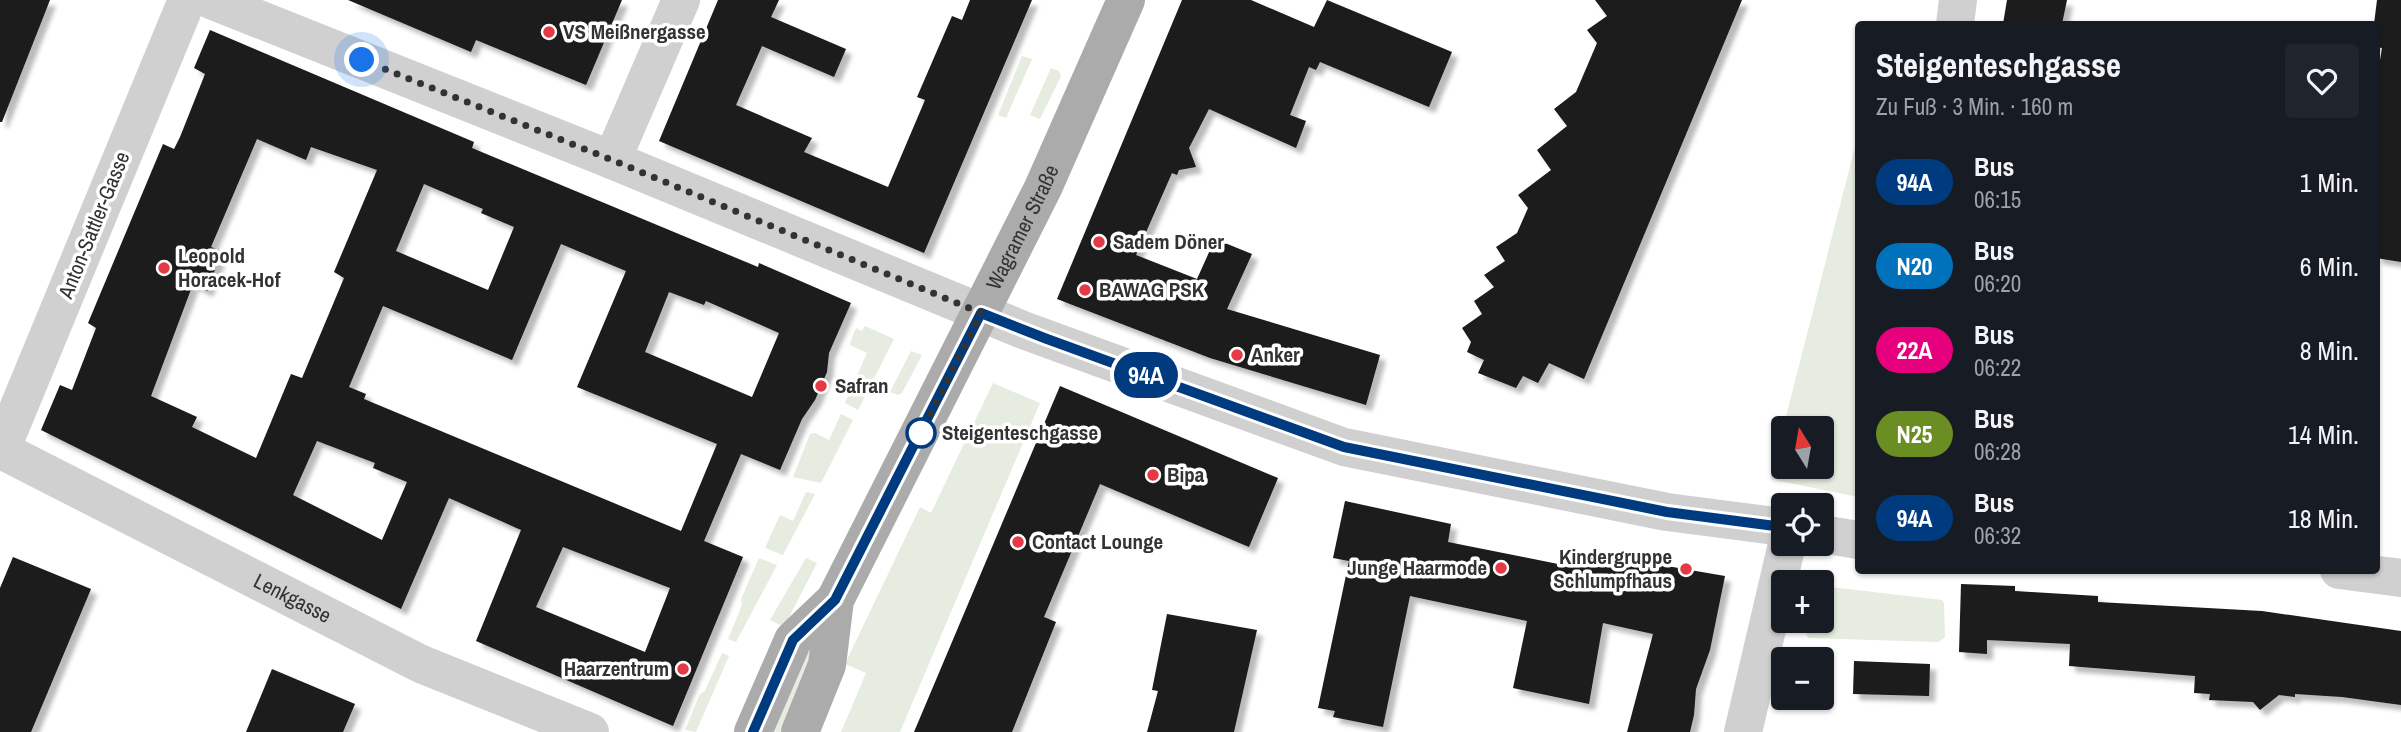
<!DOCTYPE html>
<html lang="de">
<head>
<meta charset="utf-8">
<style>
	body { margin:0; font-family:"Archivo Narrow",sans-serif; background:#20242c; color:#f1f3f6; height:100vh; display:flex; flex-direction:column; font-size:26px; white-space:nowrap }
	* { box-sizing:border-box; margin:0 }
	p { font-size:23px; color:#9ea1a6 }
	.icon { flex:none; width:38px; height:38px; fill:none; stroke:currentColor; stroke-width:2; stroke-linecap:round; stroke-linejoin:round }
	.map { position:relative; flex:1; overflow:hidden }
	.drawer { position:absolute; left:1855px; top:21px; width:525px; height:553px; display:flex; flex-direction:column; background:#171b24; border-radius:7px; box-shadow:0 2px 5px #0004 }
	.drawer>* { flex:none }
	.badge { padding:0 14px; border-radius:23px; font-size:24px; line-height:46px }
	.needle { width:46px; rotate:349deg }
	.buttons { position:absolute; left:1771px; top:416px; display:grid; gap:14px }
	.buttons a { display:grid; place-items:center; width:63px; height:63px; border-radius:7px; background:#171b24; box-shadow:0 2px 5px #0004; font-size:35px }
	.you { position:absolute; width:35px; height:35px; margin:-18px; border:5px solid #fff; border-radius:50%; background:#1a73e8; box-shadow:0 0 0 10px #1a73e833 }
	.map>.badge { position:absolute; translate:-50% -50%; box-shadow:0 0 0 4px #fff }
	.round { display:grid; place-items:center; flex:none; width:74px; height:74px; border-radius:7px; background:#20242c }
	.head { display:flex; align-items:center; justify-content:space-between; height:119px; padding:0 21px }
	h1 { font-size:33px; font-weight:700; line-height:52px }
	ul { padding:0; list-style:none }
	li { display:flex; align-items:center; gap:21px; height:84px; padding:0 21px }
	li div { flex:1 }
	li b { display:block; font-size:26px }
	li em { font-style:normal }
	li .badge { min-width:77px; font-weight:700; text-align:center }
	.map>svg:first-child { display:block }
	.green { fill:#e6ecdf; fill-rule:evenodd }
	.building { fill:#1a1a1a; fill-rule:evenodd; filter:url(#shadow) }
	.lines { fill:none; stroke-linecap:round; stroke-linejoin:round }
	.street { stroke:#d0d0d0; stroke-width:38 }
	.primary { stroke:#ababab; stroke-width:38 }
	.line-casing { stroke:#fff; stroke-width:16 }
	.line { stroke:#003b80; stroke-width:10 }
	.walk { stroke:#333; stroke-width:7; stroke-dasharray:0 12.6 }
	.poi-dot { fill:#e63946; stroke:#fff; stroke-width:2.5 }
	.stop-dot { fill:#fff; stroke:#003b80; stroke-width:3.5 }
	.labels { text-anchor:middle; stroke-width:7; stroke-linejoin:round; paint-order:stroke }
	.poi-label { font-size:21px; font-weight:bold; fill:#333; stroke:#fff; text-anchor:start }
	.street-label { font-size:21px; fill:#333; stroke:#fff }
	.stop-label { font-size:21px; font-weight:bold; fill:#333; stroke:#fff; text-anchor:start }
</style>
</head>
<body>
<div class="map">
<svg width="2401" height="732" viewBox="0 0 2401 732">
	<defs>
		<filter id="shadow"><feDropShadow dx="6" dy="6" stdDeviation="2" flood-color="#0004"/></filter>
	</defs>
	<rect width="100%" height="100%" fill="#fff"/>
	<g class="green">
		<polygon points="1022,56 1032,59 1006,118 998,115"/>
		<polygon points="1051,68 1059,71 1061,76 1040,119 1030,115"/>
		<path d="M1858,135V497L1770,479ZM1783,429H1822V467H1783Z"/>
		<polygon points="865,326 894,339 858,410 845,403 867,353 850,345 850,343 856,328 862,331"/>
		<polygon points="911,351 922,355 902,393 898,395 890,392"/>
		<polygon points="993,383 1040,403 900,732 841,732 866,673 845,664 920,507 931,513"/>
		<polygon points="841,414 853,420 821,483 793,477 810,434 815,433 829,440"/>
		<polygon points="806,492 815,494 783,555 765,548 780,515 793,521"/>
		<polygon points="759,558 777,565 736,642 728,639 742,605 741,599"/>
		<polygon points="806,558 817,563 786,623 780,625 770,620"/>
		<polygon points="1822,586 1942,600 1944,603 1945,637 1939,642 1808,638 1806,633 1809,621 1822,621"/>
		<polygon points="808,647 812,660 781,732 769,732"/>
		<polygon points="722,653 729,656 696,732 685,730 700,694 705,691"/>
	</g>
	<g class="building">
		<polygon points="0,0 50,0 2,122 0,122"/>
		<polygon points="348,0 622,0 586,85 476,40 471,52"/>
		<polygon points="718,0 779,0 771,17 846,49 834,77 762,46 736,105 812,138 804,152 888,187 925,100 917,97 952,16 962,20 970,0 1032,0 924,253 659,141"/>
		<polygon points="1182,0 1251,0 1314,27 1327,0 1452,52 1429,107 1320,62 1316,70 1309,67 1290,115 1306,121 1296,148 1209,109 1189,148 1196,167 1179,170 1177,175 1172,173 1136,255 1197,279 1215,239 1252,254 1227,309 1380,355 1366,405 1210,358 1057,299"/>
		<polygon points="1595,0 1742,0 1584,379 1549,363 1538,383 1523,376 1516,388 1478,373 1484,360 1467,352 1471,342 1462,328 1482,314 1474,301 1494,287 1484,275 1505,261 1496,247 1517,233 1528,208 1518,195 1551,170 1537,150 1567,126 1554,109 1576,92 1597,43 1587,30 1607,16"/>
		<polygon points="2007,0 2067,0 2062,24 2003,24"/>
		<polygon points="2377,0 2401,0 2401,262 2376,258 2376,85 2382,48 2376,47 2376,24 2374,24"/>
		<path d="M210,30L474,142L472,148L758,267L759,263L851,303L829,353L827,372L815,400L802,419L780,470L741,454L704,541L743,557L673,726L476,641L521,530L449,498L401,609L41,430L60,385L72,390L96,328L88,323L163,144L174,149L180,137L205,74L194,68ZM257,139L306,160L311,147L377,170L334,272L344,278L302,378L291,374L256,458L192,427L197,417L151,396L193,284L207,291L222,251L211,247ZM424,184L483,209L481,213L514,227L488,290L396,251ZM561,244L626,271L577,387L717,444L681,531L364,399L366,394L349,387L383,306L512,360ZM669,292L704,305L706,301L779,333L752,397L645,352ZM317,441L375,463L373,468L407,482L382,540L293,495ZM563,547L670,588L645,652L536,607Z"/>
		<polygon points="1060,386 1278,478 1249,547 1100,484 1044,617 1056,622 1012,732 914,732"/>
		<polygon points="1345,501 1451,524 1448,542 1563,565 1568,549 1725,576 1710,650 1696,689 1694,715 1690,732 1627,732 1653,634 1603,623 1589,704 1513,688 1527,621 1410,596 1383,727 1333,717 1335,711 1318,708 1349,561 1333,558"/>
		<polygon points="13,557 91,589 31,732 0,732 0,588"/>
		<polygon points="1961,584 2015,586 2015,591 2098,596 2098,602 2262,611 2401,631 2401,705 2342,697 2295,694 2295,697 2279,695 2260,710 2253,702 2209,700 2210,694 2194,693 2195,676 2069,666 2070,644 1987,640 1987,654 1959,652"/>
		<polygon points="1167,614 1257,630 1234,732 1147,732 1158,691 1152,690"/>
		<polygon points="1854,661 1930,664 1929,696 1853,694"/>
		<polygon points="272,669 355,704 343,732 246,732"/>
	</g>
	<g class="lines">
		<g class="street">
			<path id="s1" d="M187,0L1,450L421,664L590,732"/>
			<polyline points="211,0 612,160 1023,330 1344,447 1667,512 1783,527"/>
			<polyline points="1955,24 1958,0"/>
			<polyline points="612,160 681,0"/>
			<polyline points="1822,534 1858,540"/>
			<polyline points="2339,570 2401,578"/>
			<polyline points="1743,732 1787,544"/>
		</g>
		<g class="primary">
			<polyline points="753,732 793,640 835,600"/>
			<path id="s2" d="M800,732L827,665L835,600L1043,188L1126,0"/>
		</g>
	</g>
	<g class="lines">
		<defs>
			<polyline id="line" points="753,732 793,640 835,600 981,313 1047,339 1344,447 1667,512 1783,527"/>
		</defs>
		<use href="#line" class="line-casing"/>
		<use href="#line" class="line"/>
		<polyline class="walk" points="362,60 612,160 981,313 921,433"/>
	</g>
	<g class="poi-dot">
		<circle cx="549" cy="32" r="7"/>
		<circle cx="1099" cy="242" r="7"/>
		<circle cx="164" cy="268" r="7"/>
		<circle cx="1085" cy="290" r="7"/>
		<circle cx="1237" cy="355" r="7"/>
		<circle cx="821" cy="386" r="7"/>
		<circle cx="1153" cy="475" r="7"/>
		<circle cx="1018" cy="542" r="7"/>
		<circle cx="1501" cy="568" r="7"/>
		<circle cx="1686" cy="569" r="7"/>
		<circle cx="683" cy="669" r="7"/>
	</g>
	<circle class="stop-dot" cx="921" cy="433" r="14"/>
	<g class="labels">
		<g class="poi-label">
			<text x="563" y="39">VS Meißnergasse</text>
			<text x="1113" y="249">Sadem Döner</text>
			<text x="178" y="263">Leopold<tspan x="178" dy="24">Horacek-Hof</tspan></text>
			<text x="1099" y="297">BAWAG PSK</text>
			<text x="1251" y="362">Anker</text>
			<text x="835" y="393">Safran</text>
			<text x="1167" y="482">Bipa</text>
			<text x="1032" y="549">Contact Lounge</text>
			<text x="1672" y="564" text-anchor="end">Kindergruppe<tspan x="1672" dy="24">Schlumpfhaus</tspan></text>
			<text x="1487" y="575" text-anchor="end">Junge Haarmode</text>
			<text x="669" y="676" text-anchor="end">Haarzentrum</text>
		</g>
		<g class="street-label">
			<text transform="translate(94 225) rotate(-68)" y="7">Anton-Sattler-Gasse</text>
			<text dy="7" stroke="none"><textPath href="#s2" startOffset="555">Wagramer Straße</textPath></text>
			<text dy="7" stroke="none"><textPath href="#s1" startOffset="814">Lenkgasse</textPath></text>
		</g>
		<g class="stop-label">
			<text x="942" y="440">Steigenteschgasse</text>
		</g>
	</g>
</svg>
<div class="buttons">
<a><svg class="needle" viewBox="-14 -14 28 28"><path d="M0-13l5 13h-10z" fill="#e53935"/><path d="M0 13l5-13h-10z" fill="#9ea1a6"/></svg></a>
<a><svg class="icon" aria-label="locate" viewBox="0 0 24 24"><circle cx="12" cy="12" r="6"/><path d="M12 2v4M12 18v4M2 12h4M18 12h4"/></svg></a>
<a>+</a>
<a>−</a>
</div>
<div class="you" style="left:362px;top:60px"></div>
<b class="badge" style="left:1146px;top:375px;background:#003b80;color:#fff">94A</b>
<section class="drawer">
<div class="head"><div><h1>Steigenteschgasse</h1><p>Zu Fuß · 3 Min. · 160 m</p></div><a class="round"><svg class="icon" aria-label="heart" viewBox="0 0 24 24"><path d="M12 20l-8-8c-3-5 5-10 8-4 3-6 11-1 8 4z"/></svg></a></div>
<ul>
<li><span class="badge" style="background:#003b80;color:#fff">94A</span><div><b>Bus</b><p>06:15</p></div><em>1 Min.</em></li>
<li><span class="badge" style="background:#0072bc;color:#fff">N20</span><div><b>Bus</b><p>06:20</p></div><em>6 Min.</em></li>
<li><span class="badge" style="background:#e6007e;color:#fff">22A</span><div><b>Bus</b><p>06:22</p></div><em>8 Min.</em></li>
<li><span class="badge" style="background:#6b8e23;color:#fff">N25</span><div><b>Bus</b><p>06:28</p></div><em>14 Min.</em></li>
<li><span class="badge" style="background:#003b80;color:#fff">94A</span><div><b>Bus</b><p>06:32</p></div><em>18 Min.</em></li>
</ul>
</section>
</div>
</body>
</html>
